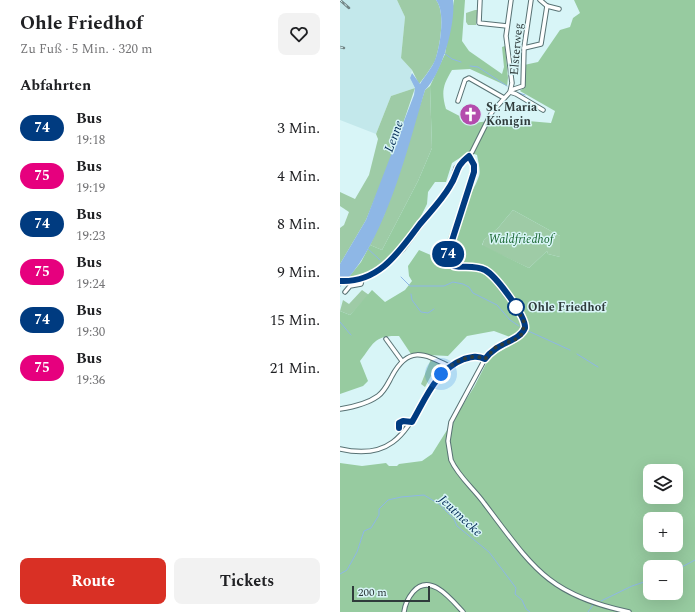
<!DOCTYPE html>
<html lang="de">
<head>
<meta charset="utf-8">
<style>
	body { margin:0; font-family:Spectral,serif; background:#f2f2f2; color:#202124; height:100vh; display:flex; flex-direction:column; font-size:15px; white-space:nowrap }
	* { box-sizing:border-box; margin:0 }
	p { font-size:13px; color:#757577 }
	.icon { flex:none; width:22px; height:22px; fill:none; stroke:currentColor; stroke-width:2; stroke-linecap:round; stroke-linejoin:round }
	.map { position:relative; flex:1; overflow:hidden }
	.sheet { display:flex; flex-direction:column; background:#fff; width:340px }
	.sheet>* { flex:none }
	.badge { padding:0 8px; border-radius:13px; font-size:14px; line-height:26px }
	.controls { position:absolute; left:303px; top:464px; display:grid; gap:8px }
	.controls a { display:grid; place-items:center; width:40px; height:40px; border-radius:8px; background:#fff; box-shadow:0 4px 16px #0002; font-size:20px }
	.scale { position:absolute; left:12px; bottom:10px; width:78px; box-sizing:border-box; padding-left:4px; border:2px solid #2f3b3b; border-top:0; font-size:11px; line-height:14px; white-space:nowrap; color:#2f3b3b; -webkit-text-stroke:3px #d8f5f7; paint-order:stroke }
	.you { position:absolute; width:20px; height:20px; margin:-10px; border:3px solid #fff; border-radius:50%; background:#1a73e8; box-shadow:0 0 0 6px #1a73e833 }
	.map>.badge { position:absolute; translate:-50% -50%; box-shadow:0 0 0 2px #fff }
	h2 { padding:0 20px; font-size:15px; line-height:36px }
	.round { display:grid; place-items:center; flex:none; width:42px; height:42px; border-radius:8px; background:#f2f2f2 }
	.summary { display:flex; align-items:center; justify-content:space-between; height:68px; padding:0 20px }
	h1 { font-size:19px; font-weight:700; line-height:30px }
	.cta { display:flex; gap:8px; margin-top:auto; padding:8px 20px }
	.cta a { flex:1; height:46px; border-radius:8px; background:#d93025; color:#fff; font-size:16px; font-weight:700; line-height:46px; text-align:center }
	.cta a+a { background:#f2f2f2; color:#202124 }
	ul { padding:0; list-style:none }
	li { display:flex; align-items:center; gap:12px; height:48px; padding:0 20px }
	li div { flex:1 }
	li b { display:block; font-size:15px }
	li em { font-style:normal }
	li .badge { min-width:44px; font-weight:700; text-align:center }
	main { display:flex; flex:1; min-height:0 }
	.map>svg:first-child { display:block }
	.built { fill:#c3e8eb }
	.green { fill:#9ecba6 }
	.forest { fill:#97cba0; fill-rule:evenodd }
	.water { fill:#8eb7e6 }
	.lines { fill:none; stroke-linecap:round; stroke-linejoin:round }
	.stream { stroke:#8eb7e6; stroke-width:1 }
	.minor-casing { stroke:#587274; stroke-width:5.5 }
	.minor { stroke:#fff; stroke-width:3.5 }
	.rail-casing { stroke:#708384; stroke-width:2.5 }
	.rail { stroke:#d8f5f7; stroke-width:1; stroke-dasharray:3; stroke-linecap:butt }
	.line-casing { stroke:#fff; stroke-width:9 }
	.line { stroke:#003b80; stroke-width:6 }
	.walk { stroke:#2f3b3b; stroke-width:4; stroke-dasharray:0 7.2 }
	.stop-dot { fill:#fff; stroke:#003b80; stroke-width:2 }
	.labels { text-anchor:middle; stroke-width:3; stroke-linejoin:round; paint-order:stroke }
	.street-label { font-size:12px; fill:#2f3b3b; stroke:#d8f5f7 }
	.poi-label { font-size:12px; font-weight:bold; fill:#2f3b3b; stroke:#d8f5f7; text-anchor:start }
	.park-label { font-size:12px; font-style:italic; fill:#196631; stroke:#d8f5f7 }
	.stop-label { font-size:12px; font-weight:bold; fill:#2f3b3b; stroke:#d8f5f7; text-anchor:start }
	.water-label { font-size:13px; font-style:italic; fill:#002954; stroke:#d8f5f7 }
</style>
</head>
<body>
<main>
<section class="sheet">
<div class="summary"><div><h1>Ohle Friedhof</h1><p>Zu Fuß · 5 Min. · 320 m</p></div><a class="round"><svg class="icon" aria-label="heart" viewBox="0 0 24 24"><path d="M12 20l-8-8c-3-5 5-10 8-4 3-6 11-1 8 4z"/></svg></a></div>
<h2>Abfahrten</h2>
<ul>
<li><span class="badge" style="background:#003b80;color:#fff">74</span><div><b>Bus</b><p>19:18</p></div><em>3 Min.</em></li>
<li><span class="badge" style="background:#e6007e;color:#fff">75</span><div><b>Bus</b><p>19:19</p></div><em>4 Min.</em></li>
<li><span class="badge" style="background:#003b80;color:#fff">74</span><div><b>Bus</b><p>19:23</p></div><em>8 Min.</em></li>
<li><span class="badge" style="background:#e6007e;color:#fff">75</span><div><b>Bus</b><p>19:24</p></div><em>9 Min.</em></li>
<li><span class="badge" style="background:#003b80;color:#fff">74</span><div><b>Bus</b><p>19:30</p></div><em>15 Min.</em></li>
<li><span class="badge" style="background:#e6007e;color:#fff">75</span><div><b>Bus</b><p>19:36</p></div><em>21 Min.</em></li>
</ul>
<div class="cta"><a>Route</a><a>Tickets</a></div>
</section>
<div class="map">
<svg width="355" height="612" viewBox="0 0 355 612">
	<rect width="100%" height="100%" fill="#d8f5f7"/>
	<polygon class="built" points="0,0 57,0 65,17 61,58 72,70 70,78 75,88 51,96 36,134 0,120"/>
	<g class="green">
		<path d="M57,0H96C106,12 100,47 95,61C91,68 84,78 79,84L72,70L61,58L65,17Z"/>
		<polygon points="135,10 138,10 136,25 128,25 126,22 126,13"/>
		<polygon points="90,86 92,148 78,181 42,250 30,245 44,215 85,90"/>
		<polygon points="75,88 51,159 26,220 0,264 0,228 4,225 9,212 0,206 0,192 15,199 29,175 38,139 36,134 51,96"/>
		<polygon points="173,210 220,236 220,257 208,254 207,251 189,268 142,246 144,240 158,228"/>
		<polygon points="22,290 29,295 10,315 0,311 3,300 9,304"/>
		<polygon points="91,359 103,365 104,369 100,373 92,374 85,387 81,384"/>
	</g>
	<path class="forest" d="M114,0H125L122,41L129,51L162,74L164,67L162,47L165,46L168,78L167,86L130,69L112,70C103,85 101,92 106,109L133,123L166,119L211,123L215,111L180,91L184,87V65L198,62L220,30L230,27L233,18L240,13L234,0H355V612H0V463L22,466L46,463L49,466H57L59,464L82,461L92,454L134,387L149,358L178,340L154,331L127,336L108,356L71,354L59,336C34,335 34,343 20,361L28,381L23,386L0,394V311L10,315L32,290L45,302L65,290L72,281L69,276L68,266L79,250L107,262C97,240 132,198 139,176C141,171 138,161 137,155L129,152L112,163L106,182H95L88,192L87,204L80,218L54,254L41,265L18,277L8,278L21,262L30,245L42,250L78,181L92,148L90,86L105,54ZM173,210L220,236V257L208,254L207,251L189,268L142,245L144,240L158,228ZM310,471H336V497H310ZM310,519H336V545H310ZM310,567H336V593H310Z"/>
	<path class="water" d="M96,0H113C116,23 102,74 85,90C67,150 45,243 0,287V264L26,220L74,95L75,88L70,78L72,73L80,84C84,77 92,68 95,60C100,47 106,12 96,0Z"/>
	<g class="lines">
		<g class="stream">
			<polyline points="104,53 112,59 121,62"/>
			<polyline points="130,66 138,67 167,86"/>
			<polyline points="179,93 185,95"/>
			<polyline points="27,248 40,260"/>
			<polyline points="61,277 70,286 104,286 113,282 123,284 129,287 133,293 157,305 170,320 179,326"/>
			<polyline points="71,294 72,300 81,312 88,313 94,309"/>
			<polyline points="0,322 11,335"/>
			<polyline points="186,330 230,350"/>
			<polyline points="237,354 258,367"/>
			<polyline points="336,570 355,560"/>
			<polyline points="0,574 7,570 17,552 24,531 31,528 39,515 39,509 48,500 61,497 84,495 99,504 114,519 117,526 149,552 176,588 175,594 182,600 186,609 190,612"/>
			<polyline points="261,601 292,586 310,580"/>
			<polyline points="248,612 253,605"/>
		</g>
		<defs>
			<g id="minor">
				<polyline points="140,0 139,23 167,26"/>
				<polyline points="200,0 207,6 219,9"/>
				<polyline points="184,48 201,44 207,6"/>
				<polyline points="171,90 183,86 184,48 191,0"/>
				<polyline points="170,92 176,94 203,110"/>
				<polyline points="118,101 125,80 129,78 164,98"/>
				<path d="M129,156L134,165V172L109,250L108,259L114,266L138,267L150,274L180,313L185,326L183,333L179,337L156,347L145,359L111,422L108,441L111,460C118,476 134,489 144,503C192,566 207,595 289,612"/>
				<polyline points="0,281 16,280 36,273 46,266 63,249 111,185 116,168 132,152 152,112 170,92 172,83 166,36 171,0"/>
				<polyline points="5,292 10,286 21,284 22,279"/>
				<polyline points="46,339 62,361"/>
				<path d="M0,409C13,407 27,404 38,396C45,391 48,383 52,376C68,346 83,353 109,366"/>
				<path d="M0,449C83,468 69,380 124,359C131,357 137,355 145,359"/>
				<path d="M64,612C65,604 68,598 73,592C90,572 111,599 123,612"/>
			</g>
		</defs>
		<use href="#minor" class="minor-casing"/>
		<use href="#minor" class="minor"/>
		<defs>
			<g id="rail">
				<polyline points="0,0 9,8"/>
				<polyline points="0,47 4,48"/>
			</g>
		</defs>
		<use href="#rail" class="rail-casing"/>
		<use href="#rail" class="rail"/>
	</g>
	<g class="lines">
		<defs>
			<path id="line" d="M0,281C39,283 59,252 80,224C90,212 102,200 110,186C119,172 114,168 129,156L134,165V172L109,250L108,259L114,266C124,268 135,265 145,270C156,276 186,316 185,328C179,342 157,342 145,359C137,355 131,357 124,359C96,370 86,398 72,422L63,421L59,423V428"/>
		</defs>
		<use href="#line" class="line-casing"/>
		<use href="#line" class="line"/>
		<path class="walk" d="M101,374C111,364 130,352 145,359L156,347L176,339L183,333L184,322L176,307"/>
	</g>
	<defs>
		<symbol id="church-disc" viewBox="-11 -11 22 22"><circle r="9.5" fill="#b44bad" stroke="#d8f5f7"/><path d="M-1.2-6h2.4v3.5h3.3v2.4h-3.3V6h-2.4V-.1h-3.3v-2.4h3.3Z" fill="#fff"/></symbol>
	</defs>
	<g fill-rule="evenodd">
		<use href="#church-disc" x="118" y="102" width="25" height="25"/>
	</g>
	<circle class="stop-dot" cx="176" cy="307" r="8"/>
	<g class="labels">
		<g class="street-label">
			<text transform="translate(176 49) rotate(-85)" y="4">Elsterweg</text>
		</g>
		<g class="poi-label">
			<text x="146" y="111">St. Maria<tspan x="146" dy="14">Königin</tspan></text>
		</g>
		<g class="park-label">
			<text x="181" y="243">Waldfriedhof</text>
		</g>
		<g class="stop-label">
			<text x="188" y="311">Ohle Friedhof</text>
		</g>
		<g class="water-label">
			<text transform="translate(53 136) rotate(-70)" y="5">Lenne</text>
			<text transform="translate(121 515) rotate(43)" y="5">Jeutmecke</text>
		</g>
	</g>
</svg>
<div class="controls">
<a><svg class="icon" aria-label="layers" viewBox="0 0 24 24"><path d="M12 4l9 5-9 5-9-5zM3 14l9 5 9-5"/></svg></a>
<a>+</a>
<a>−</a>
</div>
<div class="scale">200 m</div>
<div class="you" style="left:101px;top:374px"></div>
<b class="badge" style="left:108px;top:254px;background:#003b80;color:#fff">74</b>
</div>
</main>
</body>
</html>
